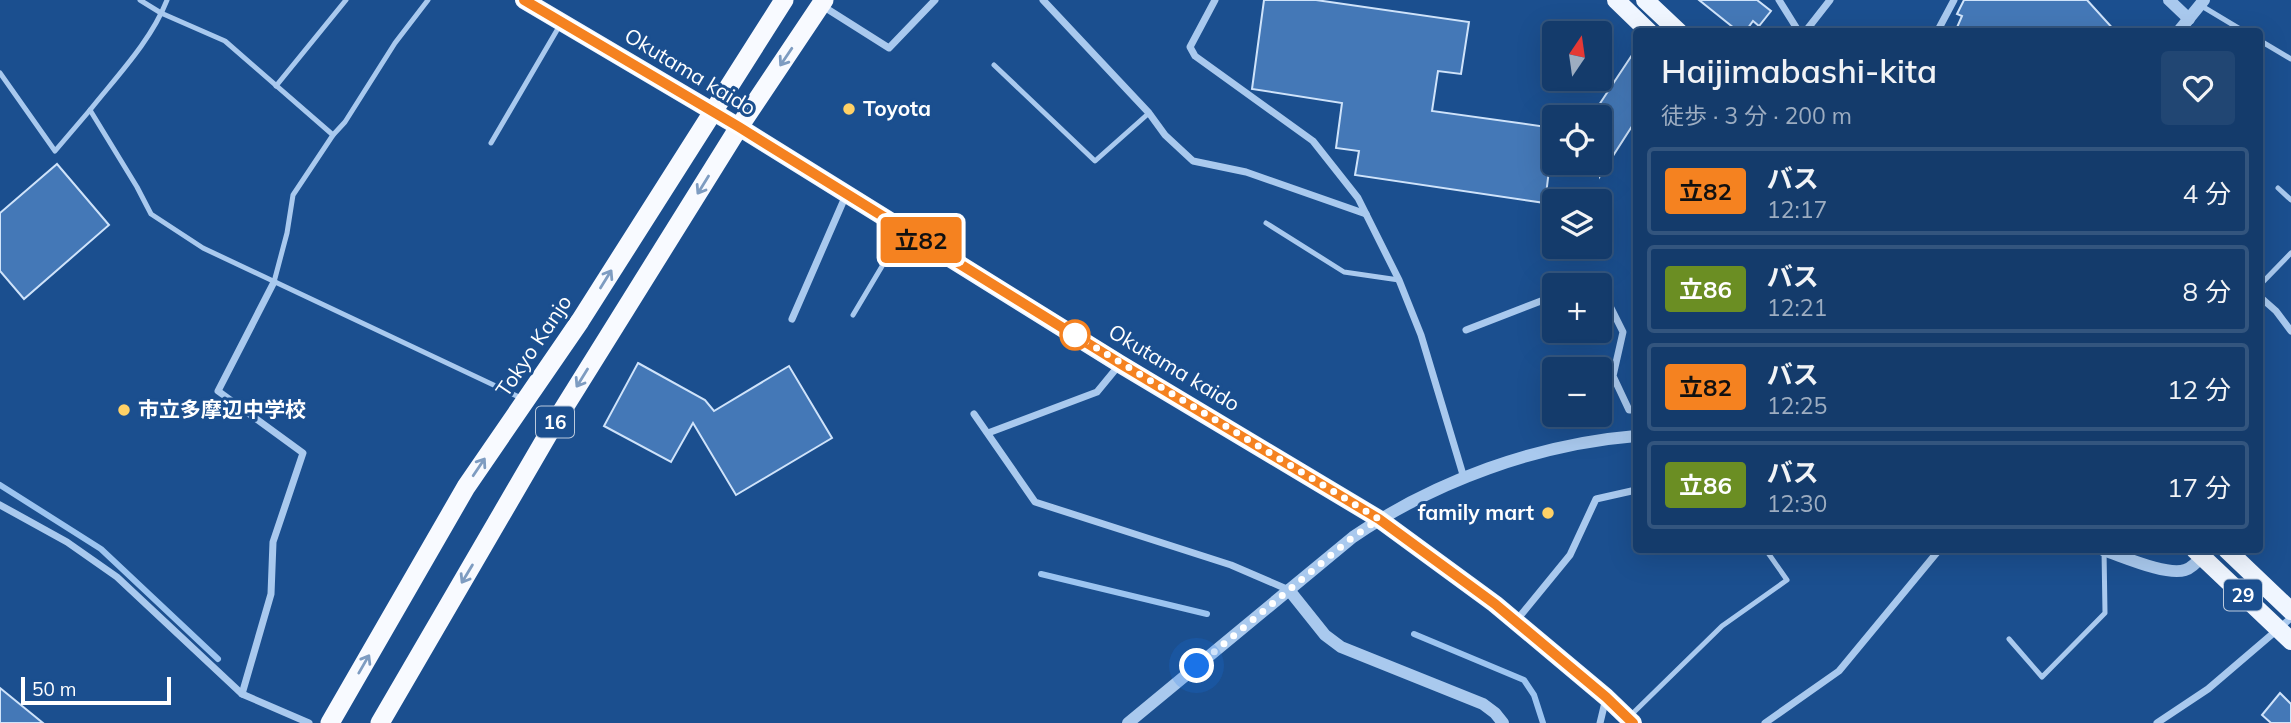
<!DOCTYPE html>
<html lang="ja">
<head>
<meta charset="utf-8">
<style>
	body { margin:0; font-family:Mulish,"Noto Sans JP",sans-serif; background:#214673; color:#f1f3f6; height:100vh; display:flex; flex-direction:column; font-size:26px; white-space:nowrap }
	* { box-sizing:border-box; margin:0 }
	p { font-size:23px; color:#9dadc1 }
	.icon { flex:none; width:38px; height:38px; fill:none; stroke:currentColor; stroke-width:2; stroke-linecap:round; stroke-linejoin:round }
	.map { position:relative; flex:1; overflow:hidden }
	.drawer { position:absolute; left:1633px; top:28px; width:630px; height:525px; display:flex; flex-direction:column; background:#143b6b; border-radius:7px; box-shadow:0 7px 28px #0002,0 0 0 2px #33557e }
	.drawer>* { flex:none }
	.badge { padding:0 14px; border-radius:5px; font-size:24px; line-height:46px }
	.needle { width:46px; rotate:13deg }
	.controls { position:absolute; left:1542px; top:21px; display:grid; gap:14px }
	.controls a { display:grid; place-items:center; width:70px; height:70px; border-radius:7px; background:#143b6b; box-shadow:0 7px 28px #0002,0 0 0 2px #33557e; font-size:35px }
	.scale { position:absolute; left:21px; bottom:18px; width:150px; box-sizing:border-box; padding-left:7px; border:4px solid #fff; border-top:0; font-size:19px; line-height:24px; white-space:nowrap; color:#fff; -webkit-text-stroke:5px #1b4f8f; paint-order:stroke }
	.you { position:absolute; width:35px; height:35px; margin:-18px; border:5px solid #fff; border-radius:50%; background:#1a73e8; box-shadow:0 0 0 10px #1a73e833 }
	.map>.badge { position:absolute; translate:-50% -50%; box-shadow:0 0 0 4px #fff }
	.round { display:grid; place-items:center; flex:none; width:74px; height:74px; border-radius:7px; background:#214673 }
	.head { display:flex; align-items:center; justify-content:space-between; height:119px; padding:0 28px }
	h1 { font-size:33px; font-weight:600; line-height:52px }
	ul { padding:0; list-style:none }
	li { display:flex; align-items:center; gap:21px; height:88px; margin:0 14px 10px; padding:0 14px; border:4px solid #33557e; border-radius:7px }
	li div { flex:1 }
	li b { display:block; font-size:26px }
	li em { font-style:normal }
	li .badge { min-width:77px; font-weight:700; text-align:center }
	.map>svg:first-child { display:block }
	.lines { fill:none; stroke-linecap:round; stroke-linejoin:round }
	.stream { stroke:#9cc4f0; stroke-width:6 }
	.building { fill:#4478b7; stroke:#cfe3fa; stroke-width:2 }
	.service { stroke:#a9c9ee; stroke-width:5 }
	.minor { stroke:#a9c9ee; stroke-width:7 }
	.tertiary { stroke:#a9c9ee; stroke-width:12 }
	.primary { stroke:#f0f6ff; stroke-width:18 }
	.trunk { stroke:#f8faff; stroke-width:19 }
	.oneway { stroke:#7e9cc1 }
	.line-casing { stroke:#fff; stroke-width:16 }
	.line { stroke:#f58220; stroke-width:10 }
	.walk { stroke:#fff; stroke-width:7; stroke-dasharray:0 12.6 }
	.poi-dot { fill:#ffd166; stroke:#1b4f8f; stroke-width:2.5 }
	.stop-dot { fill:#fff; stroke:#f58220; stroke-width:3.5 }
	.labels { text-anchor:middle; stroke-width:6; stroke-linejoin:round; paint-order:stroke }
	.shield { fill:#1b4f8f; stroke:#bbcadd; stroke-width:2 }
	.shield-label { font-size:19px; font-weight:bold; fill:#fff }
	.street-label { font-size:21px; fill:#fff; stroke:#1b4f8f }
	.poi-label { font-size:21px; font-weight:bold; fill:#fff; stroke:#1b4f8f; text-anchor:start }
</style>
</head>
<body>
<div class="map">
<svg width="2291" height="723" viewBox="0 0 2291 723">
	<rect width="100%" height="100%" fill="#1b4f8f"/>
	<g class="lines">
		<g class="stream">
			<polyline points="0,485 101,549 218,659"/>
			<polyline points="1041,574 1207,614"/>
			<polyline points="1414,634 1524,680 1534,695 1543,723"/>
		</g>
	</g>
	<g class="building">
		<polygon points="1264,0 1316,0 1469,22 1461,74 1438,71 1432,111 1554,128 1545,203 1355,175 1359,151 1336,148 1342,103 1252,89"/>
		<polygon points="1699,0 1757,0 1771,11 1759,26 1753,21 1745,32 1739,32"/>
		<polygon points="1964,0 2087,0 2116,32 1955,32 1962,16 1957,14"/>
		<polygon points="1636,49 1636,120 1600,176 1600,117 1591,117"/>
		<polygon points="57,164 109,225 24,299 0,271 0,213"/>
		<polygon points="638,363 705,400 714,411 789,366 832,438 736,495 693,423 671,462 604,426"/>
		<polygon points="0,688 43,723 0,723"/>
		<polygon points="2280,693 2291,704 2291,723 2271,723 2262,715"/>
	</g>
	<g class="lines">
		<g class="service">
			<polyline points="140,0 161,13 225,41 333,135"/>
			<path d="M167,0C151,41 117,76 90,110L137,187L151,214L203,248L521,398"/>
			<polyline points="2200,5 2245,32"/>
			<polyline points="2259,40 2291,59"/>
			<polyline points="994,65 1095,161 1149,113"/>
			<polyline points="0,73 55,151 90,110"/>
			<polyline points="276,86 346,0"/>
			<polyline points="491,143 560,25"/>
			<polyline points="2278,188 2291,200"/>
			<polyline points="1266,223 1344,272 1399,280"/>
			<polyline points="274,282 287,233 293,195 333,135 345,122 395,43 428,0"/>
			<polyline points="2259,286 2291,253"/>
			<polyline points="853,315 903,231"/>
			<polyline points="2009,639 2042,677 2105,613 2104,550"/>
			<polyline points="1630,716 1722,626 1787,580 1766,550"/>
		</g>
		<g class="minor">
			<polyline points="1043,0 1149,113 1165,135 1193,161 1246,172 1366,214"/>
			<polyline points="1215,0 1190,47 1195,56 1313,141 1358,198 1399,280 1421,335 1464,478"/>
			<polyline points="1779,0 1799,32"/>
			<polyline points="821,5 889,48 935,0"/>
			<polyline points="1805,32 1830,0"/>
			<polyline points="1937,32 1954,0"/>
			<polyline points="1583,285 1597,280 1623,332 1613,376 1629,410 1636,410"/>
			<polyline points="2259,296 2276,311 2291,331"/>
			<polyline points="792,319 846,195"/>
			<polyline points="1466,330 1554,296"/>
			<polyline points="974,414 1035,502 1231,565 1289,590"/>
			<polyline points="988,433 1097,392 1120,364"/>
			<polyline points="0,505 67,542 117,577 242,694 309,723"/>
			<polyline points="1516,621 1570,555 1596,499 1636,490"/>
			<polyline points="242,694 271,594 273,542 303,453 218,391 274,282"/>
			<polyline points="1600,723 1606,698"/>
			<polyline points="1765,723 1839,671 1939,550"/>
			<polyline points="2157,723 2208,689 2291,618"/>
		</g>
		<g class="tertiary">
			<polyline points="2169,0 2189,19"/>
			<polyline points="2178,32 2204,0"/>
			<path d="M2103,550C2122,556 2166,576 2185,570C2192,568 2198,561 2202,556"/>
			<polyline points="1289,590 1325,635 1341,647 1483,704 1495,713 1503,723"/>
			<path d="M1128,723L1353,537C1435,481 1537,444 1636,436"/>
		</g>
		<g class="primary">
			<polyline points="524,0 739,127 1120,364 1379,519 1495,604 1606,697 1633,723"/>
			<polyline points="1616,0 1649,32"/>
			<polyline points="1645,0 1679,32"/>
			<polyline points="2195,550 2291,641"/>
			<polyline points="2227,550 2291,611"/>
		</g>
		<g class="trunk">
			<polyline points="330,723 466,487 580,321 784,0"/>
			<polyline points="380,723 557,419 739,127 824,0"/>
		</g>
	</g>
	<defs><path id="oneway-shaft" d="M-6 0H5M1.5-3L5.5 0L1.5 3" fill="none" stroke-width="1.6" stroke-linecap="round" stroke-linejoin="round" transform="scale(1.75)"/></defs>
	<g class="oneway">
		<use href="#oneway-shaft" transform="translate(786 57) rotate(124)"/>
		<use href="#oneway-shaft" transform="translate(703 185) rotate(122)"/>
		<use href="#oneway-shaft" transform="translate(606 279) rotate(-58)"/>
		<use href="#oneway-shaft" transform="translate(582 378) rotate(122)"/>
		<use href="#oneway-shaft" transform="translate(479 467) rotate(-56)"/>
		<use href="#oneway-shaft" transform="translate(467 574) rotate(121)"/>
		<use href="#oneway-shaft" transform="translate(364 664) rotate(-60)"/>
	</g>
	<g class="lines">
		<defs>
			<polyline id="line" points="524,0 739,127 1121,364 1379,519 1495,604 1606,697 1633,723"/>
		</defs>
		<use href="#line" class="line-casing"/>
		<use href="#line" class="line"/>
		<polyline class="walk" points="1075,335 1379,519 1353,537 1197,666"/>
	</g>
	<g class="poi-dot">
		<circle cx="849" cy="109" r="7"/>
		<circle cx="124" cy="410" r="7"/>
		<circle cx="1548" cy="513" r="7"/>
	</g>
	<circle class="stop-dot" cx="1075" cy="335" r="14"/>
	<g class="labels">
		<g class="shield">
			<rect x="536" y="406.5" width="38" height="31" rx="5"/>
			<rect x="2224" y="579.5" width="38" height="31" rx="5"/>
		</g>
		<g class="shield-label">
			<text x="555" y="429">16</text>
			<text x="2243" y="602">29</text>
		</g>
		<g class="street-label">
			<text transform="translate(690 72) rotate(31)" y="7">Okutama kaido</text>
			<text transform="translate(534 346) rotate(-56)" y="7">Tokyo Kanjo</text>
			<text transform="translate(1174 368) rotate(31)" y="7">Okutama kaido</text>
		</g>
		<g class="poi-label">
			<text x="863" y="116">Toyota</text>
			<text x="138" y="417">市立多摩辺中学校</text>
			<text x="1534" y="520" text-anchor="end">family mart</text>
		</g>
	</g>
</svg>
<div class="controls">
<a><svg class="needle" viewBox="-14 -14 28 28"><path d="M0-13l5 13h-10z" fill="#e53935"/><path d="M0 13l5-13h-10z" fill="#9dadc1"/></svg></a>
<a><svg class="icon" aria-label="locate" viewBox="0 0 24 24"><circle cx="12" cy="12" r="6"/><path d="M12 2v4M12 18v4M2 12h4M18 12h4"/></svg></a>
<a><svg class="icon" aria-label="layers" viewBox="0 0 24 24"><path d="M12 4l9 5-9 5-9-5zM3 14l9 5 9-5"/></svg></a>
<a>+</a>
<a>−</a>
</div>
<div class="scale">50 m</div>
<div class="you" style="left:1197px;top:666px"></div>
<b class="badge" style="left:921px;top:240px;background:#f58220;color:#111">立82</b>
<section class="drawer">
<div class="head"><div><h1>Haijimabashi-kita</h1><p>徒歩 · 3 分 · 200 m</p></div><a class="round"><svg class="icon" aria-label="heart" viewBox="0 0 24 24"><path d="M12 20l-8-8c-3-5 5-10 8-4 3-6 11-1 8 4z"/></svg></a></div>
<ul>
<li><span class="badge" style="background:#f58220;color:#111">立82</span><div><b>バス</b><p>12:17</p></div><em>4 分</em></li>
<li><span class="badge" style="background:#6b8e23;color:#fff">立86</span><div><b>バス</b><p>12:21</p></div><em>8 分</em></li>
<li><span class="badge" style="background:#f58220;color:#111">立82</span><div><b>バス</b><p>12:25</p></div><em>12 分</em></li>
<li><span class="badge" style="background:#6b8e23;color:#fff">立86</span><div><b>バス</b><p>12:30</p></div><em>17 分</em></li>
</ul>
</section>
</div>
</body>
</html>
